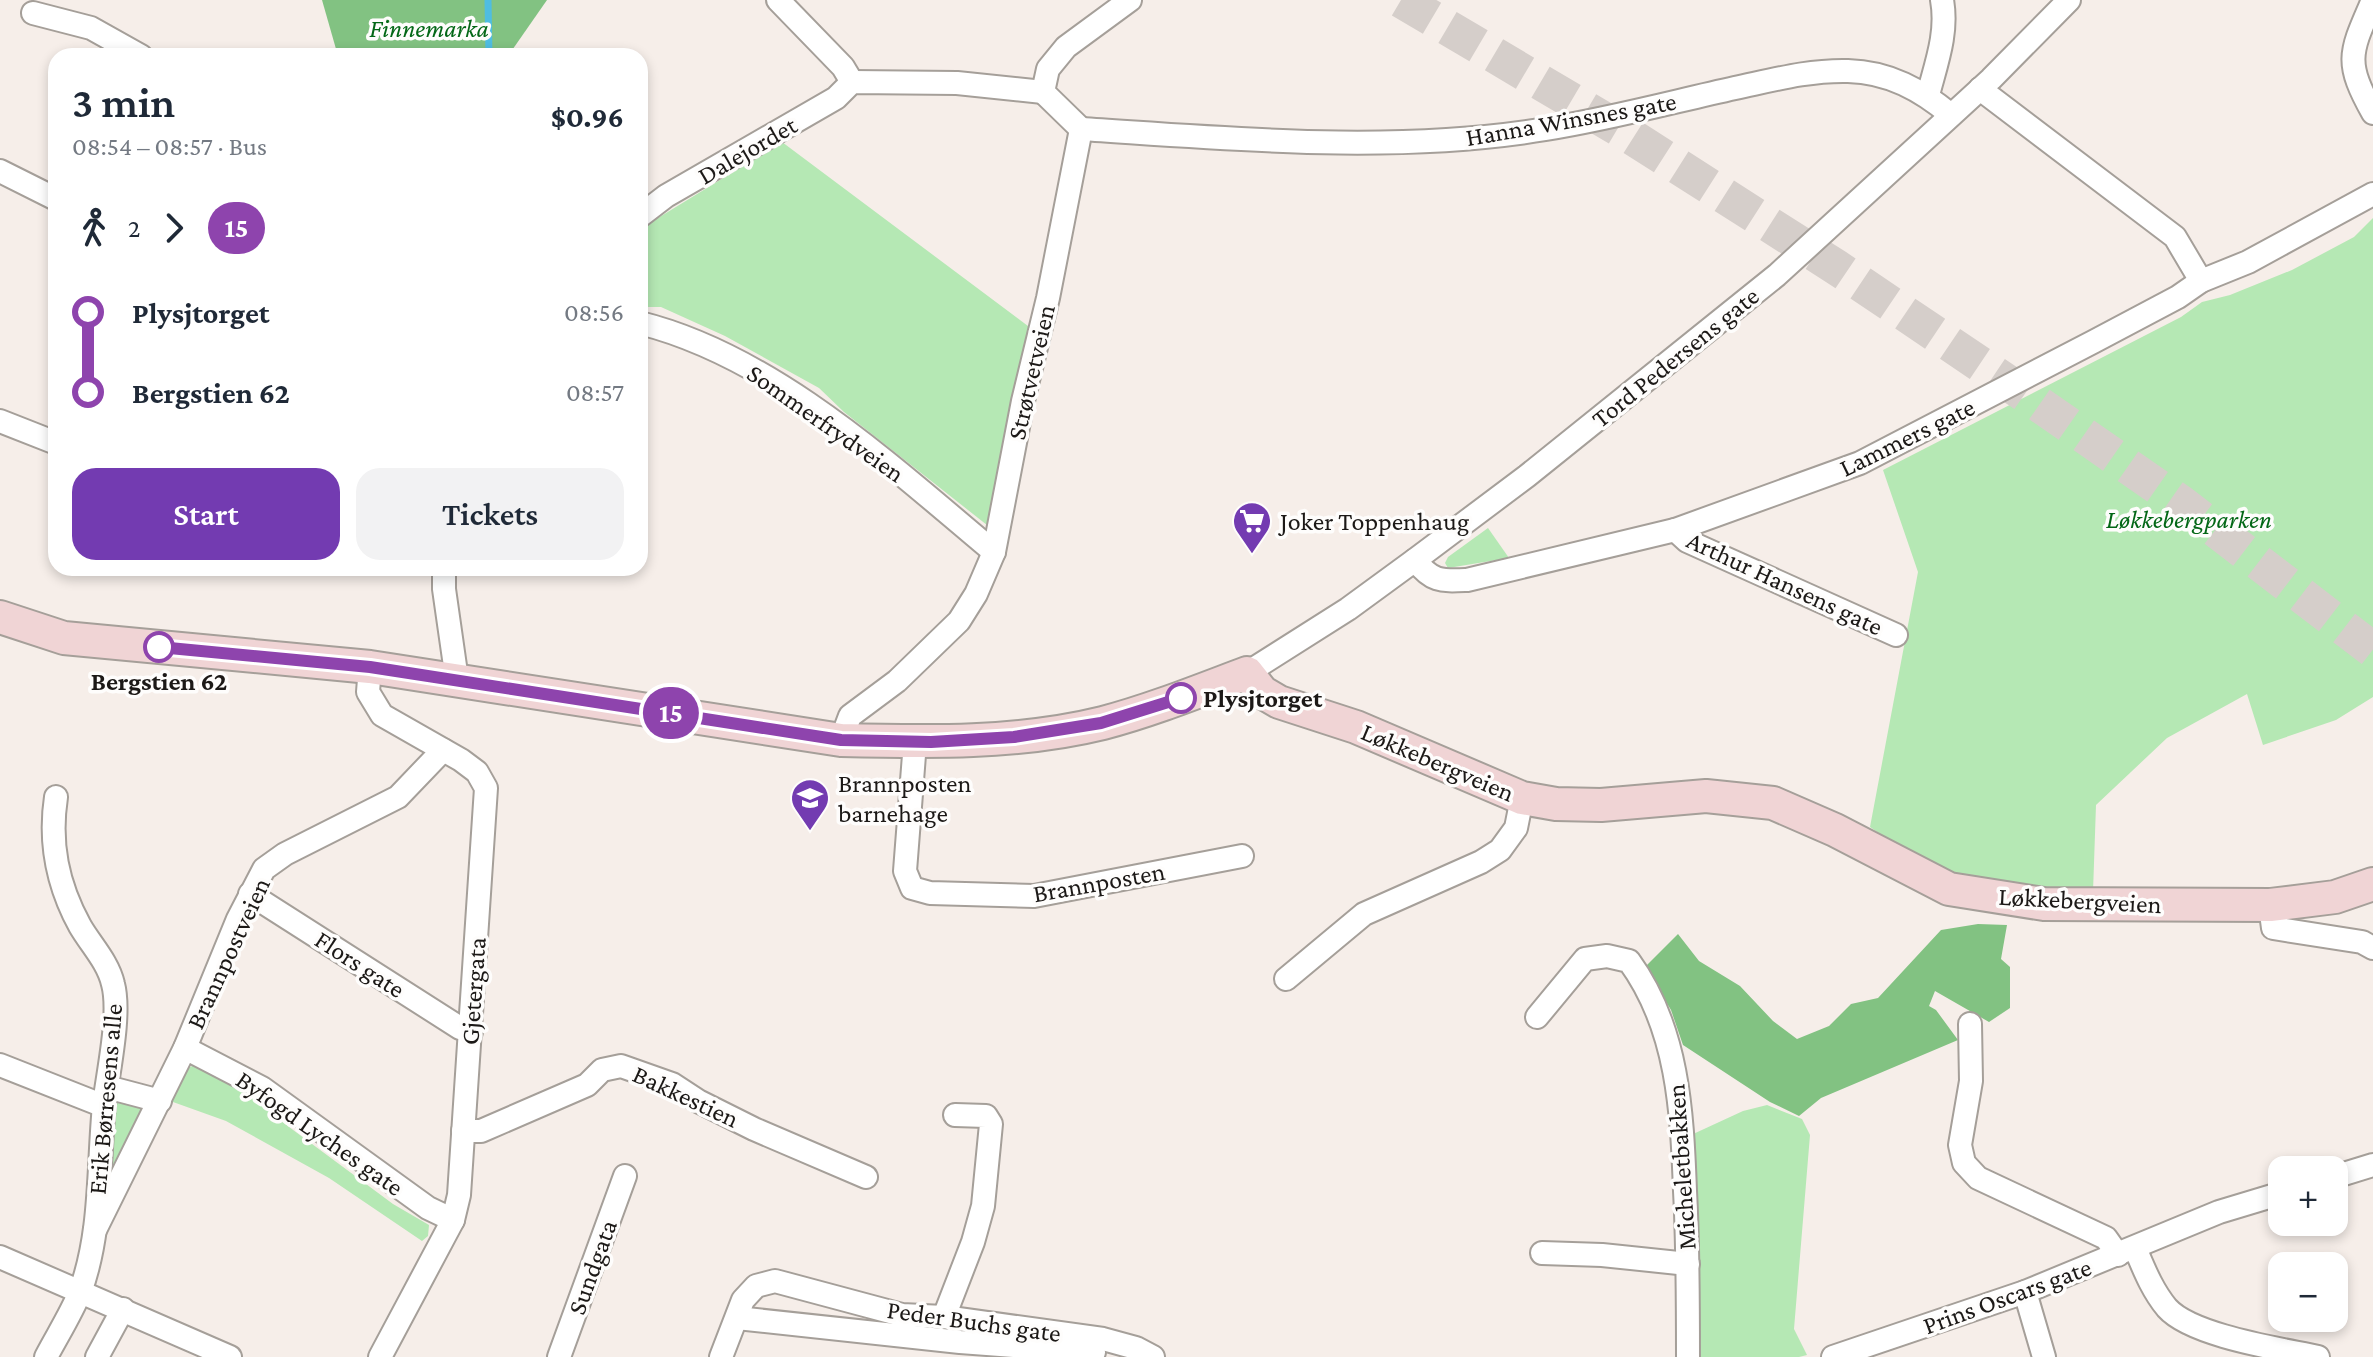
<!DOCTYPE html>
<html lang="en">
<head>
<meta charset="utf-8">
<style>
	body { margin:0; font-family:"Crimson Pro",serif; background:#f2f2f3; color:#1f2937; height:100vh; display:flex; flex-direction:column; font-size:30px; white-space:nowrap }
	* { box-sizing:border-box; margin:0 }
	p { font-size:26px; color:#747a83 }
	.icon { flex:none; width:44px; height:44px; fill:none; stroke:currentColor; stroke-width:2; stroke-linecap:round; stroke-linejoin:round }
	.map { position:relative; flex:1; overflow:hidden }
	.drawer { position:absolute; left:48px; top:48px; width:600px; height:528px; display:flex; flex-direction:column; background:#fff; border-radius:24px; box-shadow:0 4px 12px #0003 }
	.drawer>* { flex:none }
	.badge { padding:0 16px; border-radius:26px; font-size:28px; line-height:52px }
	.fabs { position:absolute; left:2268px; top:1156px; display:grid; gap:16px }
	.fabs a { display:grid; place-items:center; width:80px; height:80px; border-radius:16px; background:#fff; box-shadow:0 4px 12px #0003; font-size:40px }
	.map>.badge { position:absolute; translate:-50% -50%; box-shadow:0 0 0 4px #fff }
	.legs { display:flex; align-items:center; gap:12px; height:88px; padding:0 24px; font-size:26px }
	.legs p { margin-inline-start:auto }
	.head { display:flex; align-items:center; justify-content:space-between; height:136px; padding:0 24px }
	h1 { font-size:44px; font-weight:600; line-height:60px }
	.action { display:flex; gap:16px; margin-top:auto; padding:16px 24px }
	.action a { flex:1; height:92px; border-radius:24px; background:#733bb1; color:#fff; font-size:32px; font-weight:600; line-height:92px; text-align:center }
	.action a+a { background:#f2f2f3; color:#1f2937 }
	ul { padding:0 24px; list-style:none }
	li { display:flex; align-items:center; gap:28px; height:80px; font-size:30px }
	li i { display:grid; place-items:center; width:12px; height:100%; margin:0 10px; background:currentColor }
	li i::after { content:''; width:20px; height:20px; margin:-10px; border:6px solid; border-radius:50%; background:#fff }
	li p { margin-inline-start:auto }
	li:first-child i { background:linear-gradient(#0000 50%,currentColor 0) }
	li:last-child i { background:linear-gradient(currentColor 50%,#0000 0) }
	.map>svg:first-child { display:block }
	.green { fill:#b5e8b4 }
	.forest { fill:#82c282 }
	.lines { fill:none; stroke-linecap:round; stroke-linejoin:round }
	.stream { stroke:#4fbde1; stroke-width:7 }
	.primary-tunnel { stroke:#d5ceca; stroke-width:36; stroke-dasharray:36 18; stroke-linecap:butt }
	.minor-casing { stroke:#a59f99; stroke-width:26 }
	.secondary-casing { stroke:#a59f99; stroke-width:36 }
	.minor { stroke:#fff; stroke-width:22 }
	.secondary { stroke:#f0d4d5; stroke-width:32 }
	.line-1-casing { stroke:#fff; stroke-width:18 }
	.line-1 { stroke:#8e44ad; stroke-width:12 }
	.stop-1-dot { fill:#fff; stroke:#8e44ad; stroke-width:4 }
	.labels { text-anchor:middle; stroke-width:7; stroke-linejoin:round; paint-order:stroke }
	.park-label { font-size:26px; font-style:italic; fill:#036716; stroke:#fefdfc }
	.street-label { font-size:26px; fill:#1c1917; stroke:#fefdfc }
	.poi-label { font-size:26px; fill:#1c1917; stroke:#fefdfc; text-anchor:start }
	.stop-label { font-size:26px; font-weight:bold; fill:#1c1917; stroke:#fefdfc }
</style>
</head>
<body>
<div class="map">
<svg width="2373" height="1357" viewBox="0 0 2373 1357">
	<rect width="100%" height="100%" fill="#f6eee9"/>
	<g class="green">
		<polygon points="782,142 1032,329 992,529 844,412 819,388 725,336 661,307 640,307 640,229"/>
		<polygon points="2373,218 2373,697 2336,720 2263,745 2247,694 2167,738 2096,805 2093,892 1986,882 1923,863 1870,827 1918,572 1883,470 2181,317 2202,302 2230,295 2292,270 2354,237"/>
		<polygon points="1488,528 1509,558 1448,568 1445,563 1448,557"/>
		<polygon points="199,1062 252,1095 281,1121 393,1204 429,1225 428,1236 422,1241 329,1178 226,1121 173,1102 170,1099 185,1070"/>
		<polygon points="118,1098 145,1108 108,1196 111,1116"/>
		<polygon points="1767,1105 1802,1119 1810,1135 1794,1329 1807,1355 1799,1357 1701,1357 1691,1135 1743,1111"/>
	</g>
	<g class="forest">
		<polygon points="322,0 547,0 508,56 338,56"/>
		<polygon points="1978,924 2007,925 2001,959 2010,967 2010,1008 1989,1022 1935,991 1929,1006 1936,1010 1958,1040 1821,1098 1799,1116 1770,1102 1683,1045 1671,1010 1645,967 1678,934 1699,961 1740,986 1773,1021 1797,1039 1829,1026 1851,1004 1878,998 1941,930"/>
	</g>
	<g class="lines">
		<polyline class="stream" points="488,0 489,56"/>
		<polyline class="primary-tunnel" points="1401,0 1618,128 1836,267 2020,391 2181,503 2373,650"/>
		<defs>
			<g id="minor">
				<polyline points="778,0 843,67 852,82"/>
				<path d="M2373,0C2350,53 2344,61 2373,113"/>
				<polyline points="33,13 91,28 141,56"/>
				<polyline points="1980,89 2175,237 2201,281"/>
				<path d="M1928,95C1936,64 1948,33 1942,0"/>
				<path d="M1081,129C1235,139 1393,154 1546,129C1609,119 1672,102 1735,88C1773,80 1809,70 1848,71C1889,72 1921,90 1951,115"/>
				<polyline points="1081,129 1043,92 1048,69 1066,47 1130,0"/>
				<polyline points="0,171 56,199"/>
				<polyline points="640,216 666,196 836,98 852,82 957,83 1043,92"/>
				<path d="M640,323C773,356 891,466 994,552"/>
				<polyline points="0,421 56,443"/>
				<polyline points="1675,530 1687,541 1896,635"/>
				<path d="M1415,560C1432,582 1441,581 1467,580L1675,530L1860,463L2093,342L2178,297L2201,281L2248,262L2373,194"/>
				<polyline points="444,568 444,589 457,680"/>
				<polyline points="370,667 368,692 382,715 461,760 477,772 486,788 459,1195 453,1220 380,1357"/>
				<polyline points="1247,673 1348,609 1415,560 1527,476 1777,275 1991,79 2069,0"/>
				<polyline points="841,740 850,716 897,681 959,621 976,594 994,552 1023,401 1048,298 1081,129"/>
				<polyline points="915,742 905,871 912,888 930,893 1034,896 1242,856"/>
				<polyline points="250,894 460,1028 471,1032"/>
				<polyline points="2270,905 2273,928 2362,942 2373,948"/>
				<polyline points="1286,979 1364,914 1481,862 1500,850 1516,828 1522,798"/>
				<path d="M1537,1017L1585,959L1607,956L1629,961C1678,1028 1682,1111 1685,1191C1688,1246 1688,1301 1688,1357"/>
				<polyline points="1970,1024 1971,1081 1960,1145 1964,1163 1978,1178 2106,1238 2118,1255"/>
				<polyline points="185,1048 262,1088 428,1208 453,1220"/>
				<polyline points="0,1065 104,1106"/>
				<polyline points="107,1087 160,1101"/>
				<polyline points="463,1131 481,1131 587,1085 602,1070 621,1066 672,1084 698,1101 754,1129 866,1177"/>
				<polyline points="2334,1177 2373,1165"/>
				<polyline points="95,1230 185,1048 238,919 264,869 285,854 398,797 443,750"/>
				<path d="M2135,1248C2144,1269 2152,1290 2167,1308C2192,1336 2281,1349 2318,1357"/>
				<polyline points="1542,1253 1602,1255 1688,1264"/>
				<polyline points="0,1257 230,1357"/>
				<polyline points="2025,1292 2044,1357"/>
				<polyline points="944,1317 973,1242 983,1206 991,1124 986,1116 955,1115"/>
				<polyline points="737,1318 960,1342 1094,1352"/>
				<path d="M46,1357C57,1336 71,1314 80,1292C102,1233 98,1167 104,1105C108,1072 121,1014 113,984C108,962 91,945 80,926C57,884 49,843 56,797"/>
				<polyline points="97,1357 123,1309"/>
				<polyline points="559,1357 625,1176"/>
				<polyline points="721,1357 743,1300 756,1286 775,1281 902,1315 944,1317 1103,1339 1136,1348 1153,1357"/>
				<polyline points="1833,1357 2025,1292 2219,1212 2282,1193"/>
			</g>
			<path id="secondary" d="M0,617L64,638L370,667L841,740C928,742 1018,744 1103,723C1152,710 1199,691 1247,673L1262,692L1279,702L1356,727L1522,798L1556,804L1601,805L1706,796L1773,803L1835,830L1949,889L2044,904L2270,905L2335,897L2373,884"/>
		</defs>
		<use href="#minor" class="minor-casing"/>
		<use href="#secondary" class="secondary-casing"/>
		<use href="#minor" class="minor"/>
		<use href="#secondary" class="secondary"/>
	</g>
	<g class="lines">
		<defs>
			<polyline id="line-1" points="159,647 370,667 841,740 931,742 1014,737 1101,723 1181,698"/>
		</defs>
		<use href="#line-1" class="line-1-casing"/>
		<use href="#line-1" class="line-1"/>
	</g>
	<defs>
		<symbol id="supermarket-pin" viewBox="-11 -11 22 30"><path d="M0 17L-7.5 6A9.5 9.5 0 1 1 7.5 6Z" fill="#733bb1" stroke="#fefdfc"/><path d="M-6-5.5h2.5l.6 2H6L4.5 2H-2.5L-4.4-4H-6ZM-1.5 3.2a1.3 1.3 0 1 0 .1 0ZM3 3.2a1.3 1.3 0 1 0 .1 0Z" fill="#fff"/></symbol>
		<symbol id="school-pin" viewBox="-11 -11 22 30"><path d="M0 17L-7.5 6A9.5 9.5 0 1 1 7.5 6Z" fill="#733bb1" stroke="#fefdfc"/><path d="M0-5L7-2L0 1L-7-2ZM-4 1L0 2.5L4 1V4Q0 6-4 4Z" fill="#fff"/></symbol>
	</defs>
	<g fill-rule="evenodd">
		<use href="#supermarket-pin" x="1230" y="499" width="44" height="60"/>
		<use href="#school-pin" x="788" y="776" width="44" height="60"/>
	</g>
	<g class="stop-1-dot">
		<circle cx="159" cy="647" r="14"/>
		<circle cx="1181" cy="698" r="14"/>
	</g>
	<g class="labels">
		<g class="park-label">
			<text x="429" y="37">Finnemarka</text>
			<text x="2189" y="528">Løkkebergparken</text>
		</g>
		<g class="street-label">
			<text transform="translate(1571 119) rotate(-10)" y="9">Hanna Winsnes gate</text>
			<text transform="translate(747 150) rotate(-30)" y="9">Dalejordet</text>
			<text transform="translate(1675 357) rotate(-39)" y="9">Tord Pedersens gate</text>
			<text transform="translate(1031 372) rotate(-77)" y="9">Strøtvetveien</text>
			<text transform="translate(826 423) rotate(35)" y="9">Sommerfrydveien</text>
			<text transform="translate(1907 437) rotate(-26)" y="9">Lammers gate</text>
			<text transform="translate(1785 583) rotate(25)" y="9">Arthur Hansens gate</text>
			<text transform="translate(1438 762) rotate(23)" y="9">Løkkebergveien</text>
			<text transform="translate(1099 882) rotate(-10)" y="9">Brannposten</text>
			<text transform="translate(2080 900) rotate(3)" y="9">Løkkebergveien</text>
			<text transform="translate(228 953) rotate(-65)" y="9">Brannpostveien</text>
			<text transform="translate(360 964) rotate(33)" y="9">Flors gate</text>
			<text transform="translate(473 991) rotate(-86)" y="9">Gjetergata</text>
			<text transform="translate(686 1096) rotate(25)" y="9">Bakkestien</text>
			<text transform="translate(105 1099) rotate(-85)" y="9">Erik Børresens alle</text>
			<text transform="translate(320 1133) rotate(35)" y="9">Byfogd Lyches gate</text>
			<text transform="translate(1681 1167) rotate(-94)" y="9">Micheletbakken</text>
			<text transform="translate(592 1267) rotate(-70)" y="9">Sundgata</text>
			<text transform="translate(2007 1296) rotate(-20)" y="9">Prins Oscars gate</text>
			<text transform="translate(974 1321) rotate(8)" y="9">Peder Buchs gate</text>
		</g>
		<g class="poi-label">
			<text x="1280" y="530">Joker Toppenhaug</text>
			<text x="838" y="792">Brannposten<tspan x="838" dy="30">barnehage</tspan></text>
		</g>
		<g class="stop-label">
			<text x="159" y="690">Bergstien 62</text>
			<text x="1203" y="707" text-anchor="start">Plysjtorget</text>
		</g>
	</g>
</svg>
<div class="fabs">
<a>+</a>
<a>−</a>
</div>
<b class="badge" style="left:671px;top:713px;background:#8e44ad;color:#fff">15</b>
<section class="drawer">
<div class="head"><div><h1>3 min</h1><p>08:54 – 08:57 · Bus</p></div><b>$0.96</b></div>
<div class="legs"><svg class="icon" aria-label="walk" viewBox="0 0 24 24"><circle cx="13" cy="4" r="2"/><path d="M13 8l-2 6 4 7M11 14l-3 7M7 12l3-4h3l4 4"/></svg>2<svg class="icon" aria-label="forward" viewBox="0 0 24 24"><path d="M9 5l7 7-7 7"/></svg><b class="badge" style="background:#8e44ad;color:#fff">15</b></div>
<ul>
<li><i style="color:#8e44ad"></i><b>Plysjtorget</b><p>08:56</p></li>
<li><i style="color:#8e44ad"></i><b>Bergstien 62</b><p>08:57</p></li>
</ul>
<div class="action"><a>Start</a><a>Tickets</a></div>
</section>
</div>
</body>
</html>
